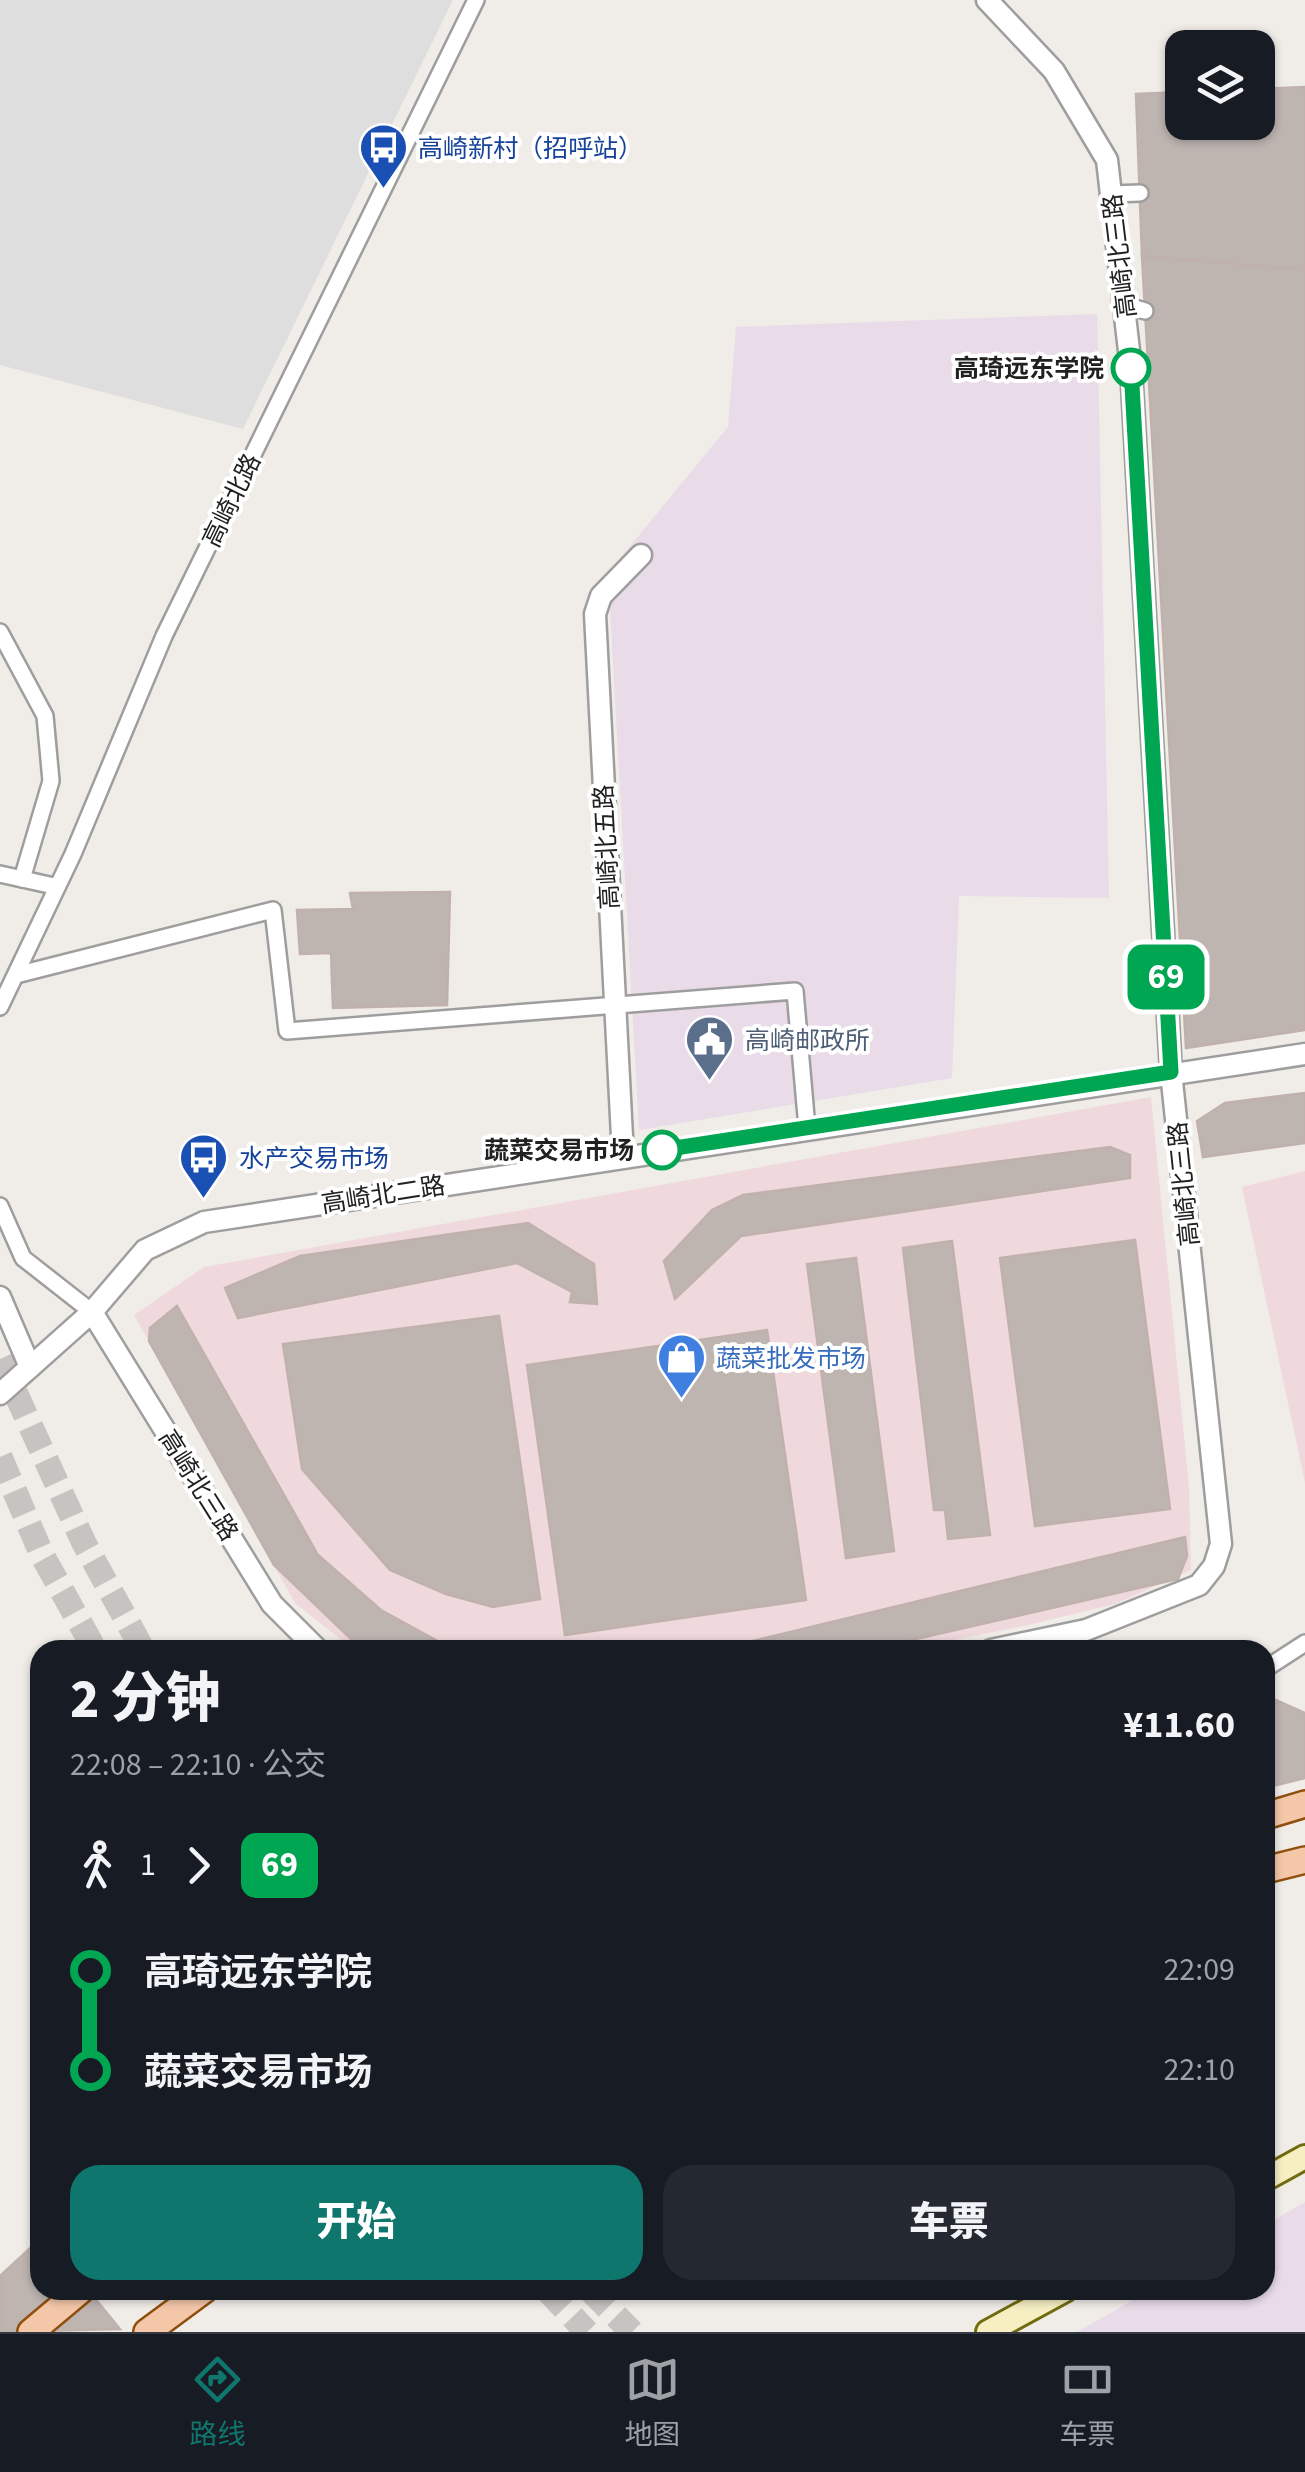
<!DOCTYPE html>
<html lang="zh">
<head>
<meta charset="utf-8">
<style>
	body { margin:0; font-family:"Source Sans 3","Noto Sans SC",sans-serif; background:#242831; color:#f1f3f6; height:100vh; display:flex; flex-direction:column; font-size:38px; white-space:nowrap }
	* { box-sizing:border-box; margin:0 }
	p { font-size:32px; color:#9ea1a6 }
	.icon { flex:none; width:55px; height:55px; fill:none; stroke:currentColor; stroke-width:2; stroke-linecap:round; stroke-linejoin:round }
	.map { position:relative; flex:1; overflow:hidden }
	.panel { position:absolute; left:30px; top:1640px; width:1245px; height:660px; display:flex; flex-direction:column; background:#171b24; border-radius:30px; box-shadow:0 2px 8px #0004 }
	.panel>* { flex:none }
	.badge { padding:0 20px; border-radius:15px; font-size:35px; line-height:65px }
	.controls { position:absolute; left:1165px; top:30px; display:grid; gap:20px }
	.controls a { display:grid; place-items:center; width:110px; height:110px; border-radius:20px; background:#171b24; box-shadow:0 2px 8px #0004; font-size:50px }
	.map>.badge { position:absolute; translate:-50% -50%; box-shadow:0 0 0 5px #fff }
	.legs { display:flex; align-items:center; gap:15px; height:110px; padding:0 40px; font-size:32px }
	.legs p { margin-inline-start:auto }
	.headline { display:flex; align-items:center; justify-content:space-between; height:170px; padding:0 40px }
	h1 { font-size:55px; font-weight:800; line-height:75px }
	.cta { display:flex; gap:20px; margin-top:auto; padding:20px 40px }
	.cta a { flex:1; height:115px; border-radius:30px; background:#0f766e; color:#fff; font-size:40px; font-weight:800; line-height:115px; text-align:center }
	.cta a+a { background:#242831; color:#f1f3f6 }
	ul { padding:0 40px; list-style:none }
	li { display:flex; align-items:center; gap:35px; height:100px; font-size:38px }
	li i { display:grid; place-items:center; width:15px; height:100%; margin:0 12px; background:currentColor }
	li i::after { content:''; width:25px; height:25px; margin:-12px; border:8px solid; border-radius:50%; background:#171b24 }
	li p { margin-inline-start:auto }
	li:first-child i { background:linear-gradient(#0000 50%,currentColor 0) }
	li:last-child i { background:linear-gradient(currentColor 50%,#0000 0) }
	.tabs { display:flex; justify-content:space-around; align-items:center; height:140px; border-top:2px solid #363941; background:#171b24; font-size:28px; color:#9ea1a6 }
	.tabs a { display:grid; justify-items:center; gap:5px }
	.tabs .on { color:#0f766e }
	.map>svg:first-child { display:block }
	.residential { fill:#dfdede }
	.commercial { fill:#efd9dc }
	.industrial { fill:#e9dbe8 }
	.building { fill:#beb5b1; stroke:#c1b1ac; stroke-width:2.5 }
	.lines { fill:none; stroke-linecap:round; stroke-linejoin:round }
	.trunk-tunnel { stroke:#c7c3c0; stroke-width:25; stroke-dasharray:25 12; stroke-linecap:butt }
	.minor-casing { stroke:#9e9e9e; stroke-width:20 }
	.tertiary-casing { stroke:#9e9e9e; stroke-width:25 }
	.secondary-casing { stroke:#716b0f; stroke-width:28 }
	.primary-casing { stroke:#904f0d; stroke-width:30 }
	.minor { stroke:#fff; stroke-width:15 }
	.tertiary { stroke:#fff; stroke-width:20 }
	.secondary { stroke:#f5efc2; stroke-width:22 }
	.primary { stroke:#f4c7a9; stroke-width:25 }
	.line-1-casing { stroke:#fff; stroke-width:22 }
	.line-1 { stroke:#00a651; stroke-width:15 }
	.stop-1-dot { fill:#fff; stroke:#00a651; stroke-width:5 }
	.labels { text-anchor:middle; stroke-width:8; stroke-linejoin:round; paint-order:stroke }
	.transit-label { font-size:25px; fill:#164399; stroke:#fff; text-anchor:start }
	.street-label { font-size:25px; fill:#212121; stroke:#fff }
	.stop-label { font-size:25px; font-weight:bold; fill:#212121; stroke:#fff; text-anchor:end }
	.service-label { font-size:25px; fill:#4e5e75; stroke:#fff; text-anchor:start }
	.shop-label { font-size:25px; fill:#366cbe; stroke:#fff; text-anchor:start }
</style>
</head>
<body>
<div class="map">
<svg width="1305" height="2332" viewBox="0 0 1305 2332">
	<rect width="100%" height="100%" fill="#f0ece8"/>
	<polygon class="residential" points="0,0 453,0 243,429 0,365"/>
	<g class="commercial">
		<polygon points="1151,1097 1189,1488 1191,1570 1115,1604 1024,1626 901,1650 354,1650 295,1603 134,1315 204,1267"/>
		<polygon points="1305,1171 1305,1483 1242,1187"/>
	</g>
	<g class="industrial">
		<polygon points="1097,314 1109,898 959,896 952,1078 639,1130 608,573 728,427 736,327"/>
		<polygon points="1305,2202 1305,2332 1077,2332 1151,2290 1265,2290 1265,2225"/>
	</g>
	<g class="building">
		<polygon points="1305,87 1305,270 1142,256 1136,94 1182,92 1182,122 1258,122 1258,89"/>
		<polygon points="1142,256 1305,270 1305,1030 1186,1048"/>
		<polygon points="450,892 447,1005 333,1008 331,953 300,954 297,910 353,909 350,893"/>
		<polygon points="1305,1093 1305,1143 1203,1157 1197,1121 1225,1103"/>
		<polygon points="1110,1147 1130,1155 1130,1178 741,1236 675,1299 664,1261 712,1210 743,1195"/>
		<polygon points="528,1223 594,1264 597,1304 570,1302 572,1292 517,1263 238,1318 225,1288 300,1256"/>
		<polygon points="1135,1240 1170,1509 1035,1526 1000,1258"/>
		<polygon points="952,1241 990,1535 948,1539 945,1510 934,1510 903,1248"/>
		<polygon points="856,1258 894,1551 846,1558 807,1264"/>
		<polygon points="177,1306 318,1555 381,1610 454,1650 372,1650 353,1641 274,1565 149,1341 150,1328"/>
		<polygon points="499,1316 540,1599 493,1607 446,1594 390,1570 302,1469 283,1344"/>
		<polygon points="767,1330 806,1600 565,1635 527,1365"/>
		<polygon points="1185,1537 1187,1556 1178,1579 868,1650 715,1650"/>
		<polygon points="1269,1697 1305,1713 1305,1778 1265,1788 1265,1700"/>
		<polygon points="40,2239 40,2290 88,2290 120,2329 0,2332 0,2276"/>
	</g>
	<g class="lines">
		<g class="trunk-tunnel">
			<polyline points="0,1359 84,1543 143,1650"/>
			<polyline points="0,1457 42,1555 95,1650"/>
			<polyline points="547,2290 587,2332"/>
			<polyline points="590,2290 632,2332"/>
		</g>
		<defs>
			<g id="minor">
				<polyline points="1112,194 1140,193"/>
				<polyline points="1125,305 1145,311"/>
				<polyline points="0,632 45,716 51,781 22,879"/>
				<polyline points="0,874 54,886"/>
				<polyline points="16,975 273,910 287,1031 795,991 807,1128"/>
				<polyline points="0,1007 73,854 164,636 476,0"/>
				<polyline points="0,1206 23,1258 92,1312"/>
				<polyline points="1265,1669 1305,1643"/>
			</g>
			<g id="tertiary">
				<polyline points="987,0 1054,71 1107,160 1131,368 1171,1072 1221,1544 1214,1566 1199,1585 1086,1630 991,1650"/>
				<polyline points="623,1156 595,614 601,596 641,555"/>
				<polyline points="0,1297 30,1367"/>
				<polyline points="92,1312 272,1604 318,1650"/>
				<polyline points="0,1394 92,1312 145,1250 204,1222 1305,1054"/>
			</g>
			<g id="secondary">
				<polyline points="1265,2179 1305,2157"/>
				<polyline points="988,2332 1065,2290"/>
			</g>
			<g id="primary">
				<polyline points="1265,1816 1305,1804"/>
				<polyline points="1265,1870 1305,1860"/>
				<polyline points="31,2332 81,2290"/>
				<polyline points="147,2332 204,2290"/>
			</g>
		</defs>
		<use href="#minor" class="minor-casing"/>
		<use href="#tertiary" class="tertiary-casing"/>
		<use href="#secondary" class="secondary-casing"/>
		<use href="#primary" class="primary-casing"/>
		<use href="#minor" class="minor"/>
		<use href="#tertiary" class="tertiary"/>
		<use href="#secondary" class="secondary"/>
		<use href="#primary" class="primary"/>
	</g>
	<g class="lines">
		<defs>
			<polyline id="line-1" points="662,1150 1171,1072 1131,368"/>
		</defs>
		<use href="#line-1" class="line-1-casing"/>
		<use href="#line-1" class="line-1"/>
	</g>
	<defs>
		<symbol id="bus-pin" viewBox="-11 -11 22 30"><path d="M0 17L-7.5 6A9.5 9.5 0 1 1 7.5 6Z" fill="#1a4fb4" stroke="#fff"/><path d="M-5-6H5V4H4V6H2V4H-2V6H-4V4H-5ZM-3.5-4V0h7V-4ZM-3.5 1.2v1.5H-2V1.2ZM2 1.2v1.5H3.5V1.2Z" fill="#fff"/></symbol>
		<symbol id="civic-pin" viewBox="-11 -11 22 30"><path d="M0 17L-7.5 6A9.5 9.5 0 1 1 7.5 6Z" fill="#5c6f8a" stroke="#fff"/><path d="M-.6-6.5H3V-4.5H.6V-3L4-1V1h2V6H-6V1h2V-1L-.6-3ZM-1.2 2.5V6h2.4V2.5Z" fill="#fff"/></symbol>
		<symbol id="shop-pin" viewBox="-11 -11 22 30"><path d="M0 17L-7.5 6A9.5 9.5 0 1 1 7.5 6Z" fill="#3f7fe0" stroke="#fff"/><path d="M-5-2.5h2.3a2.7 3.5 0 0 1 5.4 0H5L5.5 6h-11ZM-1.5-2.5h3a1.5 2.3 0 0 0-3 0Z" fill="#fff"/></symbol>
	</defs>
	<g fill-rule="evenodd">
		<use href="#bus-pin" x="356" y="120" width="55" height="75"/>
		<use href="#civic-pin" x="682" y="1012" width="55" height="75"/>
		<use href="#bus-pin" x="176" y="1130" width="55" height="75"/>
		<use href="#shop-pin" x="654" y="1330" width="55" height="75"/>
	</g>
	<g class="stop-1-dot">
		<circle cx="1131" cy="368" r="18"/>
		<circle cx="662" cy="1150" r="18"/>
	</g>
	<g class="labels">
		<g class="transit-label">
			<text x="418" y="157">高崎新村（招呼站）</text>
			<text x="239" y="1167">水产交易市场</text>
		</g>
		<g class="street-label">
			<text transform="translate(1119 256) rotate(-97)" y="9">高崎北三路</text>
			<text transform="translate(231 500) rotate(-64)" y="9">高崎北路</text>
			<text transform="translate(606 847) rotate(-93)" y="9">高崎北五路</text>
			<text transform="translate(1183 1184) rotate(-96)" y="9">高崎北三路</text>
			<text transform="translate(383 1194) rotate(-9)" y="9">高崎北二路</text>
			<text transform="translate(199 1485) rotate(58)" y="9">高崎北三路</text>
		</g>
		<g class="stop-label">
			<text x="1104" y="377">高琦远东学院</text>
			<text x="634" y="1159">蔬菜交易市场</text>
		</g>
		<g class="service-label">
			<text x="745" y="1049">高崎邮政所</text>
		</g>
		<g class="shop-label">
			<text x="716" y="1367">蔬菜批发市场</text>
		</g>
	</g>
</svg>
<div class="controls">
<a><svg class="icon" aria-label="layers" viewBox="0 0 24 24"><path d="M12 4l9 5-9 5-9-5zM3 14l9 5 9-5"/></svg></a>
</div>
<b class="badge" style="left:1166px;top:977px;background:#00a651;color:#fff">69</b>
<section class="panel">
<div class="headline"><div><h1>2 分钟</h1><p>22:08 – 22:10 · 公交</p></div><b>¥11.60</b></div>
<div class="legs"><svg class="icon" aria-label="walk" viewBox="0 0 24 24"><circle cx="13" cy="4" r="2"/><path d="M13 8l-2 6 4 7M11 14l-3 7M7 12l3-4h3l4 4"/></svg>1<svg class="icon" aria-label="forward" viewBox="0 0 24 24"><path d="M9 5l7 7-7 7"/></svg><b class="badge" style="background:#00a651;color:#fff">69</b></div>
<ul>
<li><i style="color:#00a651"></i><b>高琦远东学院</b><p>22:09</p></li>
<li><i style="color:#00a651"></i><b>蔬菜交易市场</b><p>22:10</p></li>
</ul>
<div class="cta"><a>开始</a><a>车票</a></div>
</section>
</div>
<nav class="tabs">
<a class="on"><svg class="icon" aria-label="directions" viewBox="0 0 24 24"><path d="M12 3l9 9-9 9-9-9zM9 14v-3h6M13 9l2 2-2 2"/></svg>路线</a>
<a><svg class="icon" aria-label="map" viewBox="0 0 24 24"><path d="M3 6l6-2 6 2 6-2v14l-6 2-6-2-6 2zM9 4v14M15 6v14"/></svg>地图</a>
<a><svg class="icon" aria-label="tickets" viewBox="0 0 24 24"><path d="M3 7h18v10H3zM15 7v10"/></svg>车票</a>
</nav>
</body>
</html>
